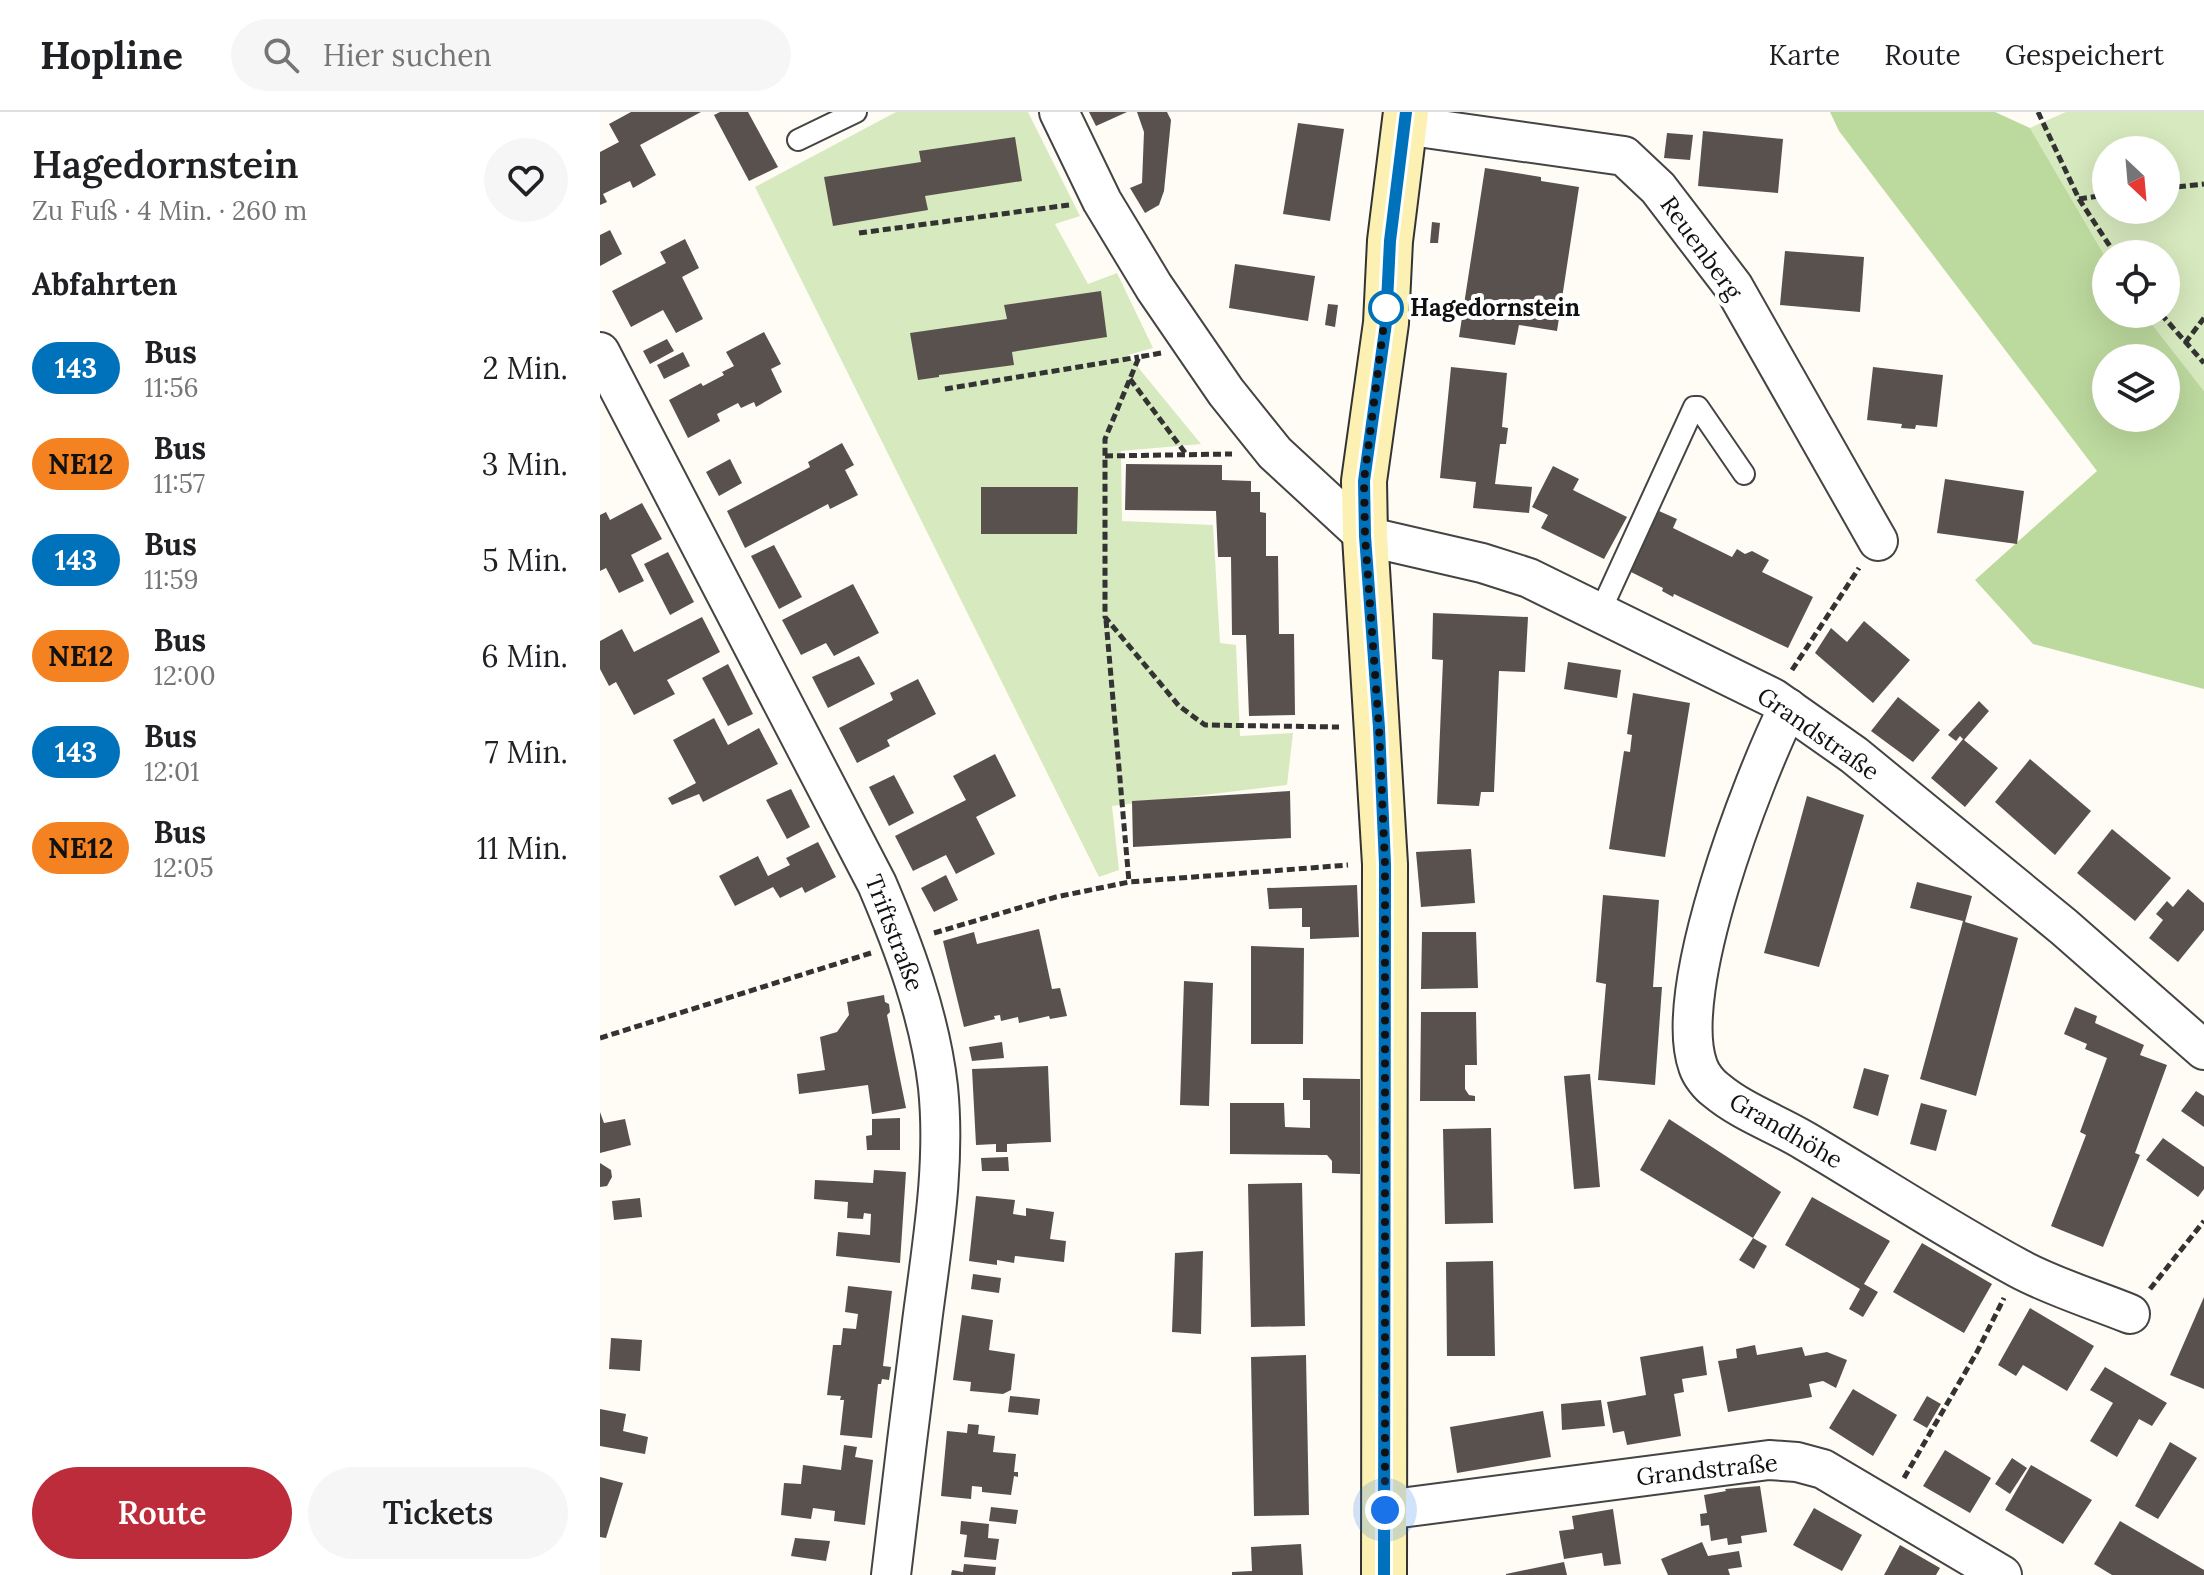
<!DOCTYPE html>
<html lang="de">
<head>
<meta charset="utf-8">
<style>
	body { margin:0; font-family:Lora,serif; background:#f6f6f6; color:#202124; height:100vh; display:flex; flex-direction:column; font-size:30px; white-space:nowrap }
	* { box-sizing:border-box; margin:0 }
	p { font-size:26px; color:#757577 }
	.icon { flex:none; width:44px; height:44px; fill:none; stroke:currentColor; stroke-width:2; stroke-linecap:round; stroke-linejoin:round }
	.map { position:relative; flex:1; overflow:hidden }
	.panel { display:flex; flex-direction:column; background:#fff; width:600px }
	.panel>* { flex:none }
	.badge { padding:0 16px; border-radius:26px; font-size:28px; line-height:52px }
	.needle { width:52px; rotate:154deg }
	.controls { position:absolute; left:1492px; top:24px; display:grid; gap:16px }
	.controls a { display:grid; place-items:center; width:88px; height:88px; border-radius:50%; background:#fff; box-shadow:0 8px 32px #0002; font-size:40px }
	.you { position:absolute; width:40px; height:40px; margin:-20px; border:6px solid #fff; border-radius:50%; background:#1a73e8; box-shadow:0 0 0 12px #1a73e833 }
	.map>.badge { position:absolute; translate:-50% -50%; box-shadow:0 0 0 4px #fff }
	h2 { padding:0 32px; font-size:30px; line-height:72px }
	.round { display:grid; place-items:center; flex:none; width:84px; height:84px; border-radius:42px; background:#f6f6f6 }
	.head { display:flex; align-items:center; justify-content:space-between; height:136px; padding:0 32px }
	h1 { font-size:38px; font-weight:600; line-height:60px }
	.cta { display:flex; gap:16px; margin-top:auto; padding:16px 32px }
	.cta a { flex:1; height:92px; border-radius:48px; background:#bd2c3a; color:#fff; font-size:32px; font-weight:600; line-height:92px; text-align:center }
	.cta a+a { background:#f6f6f6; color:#202124 }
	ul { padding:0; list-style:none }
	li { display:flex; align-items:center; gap:24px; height:96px; padding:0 32px }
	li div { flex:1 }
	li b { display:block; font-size:30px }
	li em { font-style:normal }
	li .badge { min-width:88px; font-weight:700; text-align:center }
	header { display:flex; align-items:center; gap:48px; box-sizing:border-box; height:112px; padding:0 40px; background:#fff; border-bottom:2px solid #e0e0e0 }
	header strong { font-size:38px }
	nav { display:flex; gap:44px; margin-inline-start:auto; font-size:28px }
	.search { width:560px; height:72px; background:#f6f6f6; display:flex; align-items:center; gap:20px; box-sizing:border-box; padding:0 28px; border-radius:44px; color:#757577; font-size:30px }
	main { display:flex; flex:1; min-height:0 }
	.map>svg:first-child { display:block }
	.green { fill:#d7e9be; fill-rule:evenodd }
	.forest { fill:#bcd99e; fill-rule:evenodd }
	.building { fill:#59514d }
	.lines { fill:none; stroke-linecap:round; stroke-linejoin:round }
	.lane-casing { stroke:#444; stroke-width:24 }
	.street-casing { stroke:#444; stroke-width:42 }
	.secondary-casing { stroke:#333; stroke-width:48 }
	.path { stroke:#333; stroke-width:5; stroke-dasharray:8 4; stroke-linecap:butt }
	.lane { stroke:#fff; stroke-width:20 }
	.street { stroke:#fff; stroke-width:38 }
	.secondary { stroke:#fcf0b2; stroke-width:44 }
	.line-casing { stroke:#fff; stroke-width:18 }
	.line { stroke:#0072bc; stroke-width:12 }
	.walk { stroke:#111; stroke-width:8; stroke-dasharray:0 14.4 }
	.stop-dot { fill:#fff; stroke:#0072bc; stroke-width:4 }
	.labels { text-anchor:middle; stroke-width:8; stroke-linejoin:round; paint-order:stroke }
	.street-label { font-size:24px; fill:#111; stroke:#fff }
	.stop-label { font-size:24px; font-weight:bold; fill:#111; stroke:#fff; text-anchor:start }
</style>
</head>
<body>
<header>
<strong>Hopline</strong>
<div class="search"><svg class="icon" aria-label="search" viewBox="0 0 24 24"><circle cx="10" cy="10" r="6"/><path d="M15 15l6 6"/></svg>Hier suchen</div>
<nav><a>Karte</a><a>Route</a><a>Gespeichert</a></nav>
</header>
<main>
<section class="panel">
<div class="head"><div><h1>Hagedornstein</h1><p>Zu Fuß · 4 Min. · 260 m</p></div><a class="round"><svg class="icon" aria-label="heart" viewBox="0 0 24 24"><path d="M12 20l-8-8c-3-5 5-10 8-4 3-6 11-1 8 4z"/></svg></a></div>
<h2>Abfahrten</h2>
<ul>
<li><span class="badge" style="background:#0072bc;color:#fff">143</span><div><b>Bus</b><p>11:56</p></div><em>2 Min.</em></li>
<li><span class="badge" style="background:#f58220;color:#111">NE12</span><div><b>Bus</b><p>11:57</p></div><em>3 Min.</em></li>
<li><span class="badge" style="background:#0072bc;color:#fff">143</span><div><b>Bus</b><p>11:59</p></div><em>5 Min.</em></li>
<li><span class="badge" style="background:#f58220;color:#111">NE12</span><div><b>Bus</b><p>12:00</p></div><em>6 Min.</em></li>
<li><span class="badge" style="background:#0072bc;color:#fff">143</span><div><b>Bus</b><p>12:01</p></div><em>7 Min.</em></li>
<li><span class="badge" style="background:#f58220;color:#111">NE12</span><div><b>Bus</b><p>12:05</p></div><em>11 Min.</em></li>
</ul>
<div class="cta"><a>Route</a><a>Tickets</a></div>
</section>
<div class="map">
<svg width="1604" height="1463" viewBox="0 0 1604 1463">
	<rect width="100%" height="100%" fill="#fffcf5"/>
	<g class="green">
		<polygon points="296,0 428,0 480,104 455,112 488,172 517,161 553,236 528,243 601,332 521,339 522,409 613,413 620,531 636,533 640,624 693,621 687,673 512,694 519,758 499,765 155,75"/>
		<path d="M1466,0H1604V279L1544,202H1566V142H1506V146L1430,16ZM1506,38H1566V98H1506Z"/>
	</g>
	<path class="forest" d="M1230,0H1395L1430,16L1506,146V202H1544L1604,279V577L1433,532L1375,468L1497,359L1239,19ZM1506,246H1566V306H1506Z"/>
	<g class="building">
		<polygon points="31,0 101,0 40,33 56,63 33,76 30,69 3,82 7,90 0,93 0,40 19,30 9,12"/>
		<polygon points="120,0 148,0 178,55 149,69 114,3"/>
		<polygon points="489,0 527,0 496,14"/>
		<polygon points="537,0 567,0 571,8 564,79 559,93 545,101 530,76 542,71 544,20"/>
		<polygon points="698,11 744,17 730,109 683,102"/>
		<polygon points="1103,19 1183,27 1178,81 1098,74"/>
		<polygon points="1067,21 1093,23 1090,48 1064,46"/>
		<polygon points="415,25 422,69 325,84 328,98 233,114 224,65 321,50 319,39"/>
		<polygon points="885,56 941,65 941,69 979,75 957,219 919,213 915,233 859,225"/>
		<polygon points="832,110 840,111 838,131 830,131"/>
		<polygon points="10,118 22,142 0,154 0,123"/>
		<polygon points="85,127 99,156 82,165 103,207 76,221 63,198 31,215 12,179 66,151 60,140"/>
		<polygon points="1185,139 1264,145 1260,200 1180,193"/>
		<polygon points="635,152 715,164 708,209 629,196"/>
		<polygon points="501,179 507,225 412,240 414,253 339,263 339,265 318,268 310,221 407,207 404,193"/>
		<polygon points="728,192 738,193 735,215 725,213"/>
		<polygon points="164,220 181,252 171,257 182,280 156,295 154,290 141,296 138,291 117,302 120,309 88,326 69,288 101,271 103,274 124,263 122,260 134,254 126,240"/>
		<polygon points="67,227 74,239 50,252 43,239"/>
		<polygon points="83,240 90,254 64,267 57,253"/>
		<polygon points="851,255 907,261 902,315 908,316 906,332 900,332 895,372 932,375 929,401 873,396 876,370 840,366"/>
		<polygon points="1273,255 1343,263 1337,315 1316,313 1315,317 1301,316 1302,312 1267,308"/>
		<polygon points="242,331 254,353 245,358 258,383 230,397 228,392 145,436 127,399 210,355 208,350"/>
		<polygon points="130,347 142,371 119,384 106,360"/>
		<polygon points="526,352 622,353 622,368 651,369 651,380 660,380 660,400 666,401 666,444 678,444 679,522 694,522 695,603 649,604 646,523 632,523 631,445 618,445 616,399 525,398"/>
		<polygon points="953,354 979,367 973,378 1027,405 1004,447 941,416 948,403 932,395"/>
		<polygon points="1345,367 1424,379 1417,432 1337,421"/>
		<polygon points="381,375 478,375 477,422 381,422"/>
		<polygon points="42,391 62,427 31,443 44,469 19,481 6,456 0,459 0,403 6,400 10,408"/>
		<polygon points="1059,399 1077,407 1073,416 1132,445 1137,437 1145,442 1152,439 1169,448 1162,460 1213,485 1188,536 1074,482 1073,485 1062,479 1063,476 1029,459"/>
		<polygon points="174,433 202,485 179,497 151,444"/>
		<polygon points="68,440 94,490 70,503 44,452"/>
		<polygon points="253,472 279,521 234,544 226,531 201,543 182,508"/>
		<polygon points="833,501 928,505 925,560 899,559 894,680 881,680 879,694 837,692 843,548 832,547"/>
		<polygon points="102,505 120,540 67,568 75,582 34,603 16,570 9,574 0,557 0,529 22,517 34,540"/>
		<polygon points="1264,509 1310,548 1273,591 1215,541 1231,516 1247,530"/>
		<polygon points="259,544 275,572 228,596 212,565"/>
		<polygon points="968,550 1021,558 1017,586 964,577"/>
		<polygon points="128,552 153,602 128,614 102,566"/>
		<polygon points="318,567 336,602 287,628 290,634 257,651 239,616 293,588 290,581"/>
		<polygon points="1033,581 1090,591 1065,745 1009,737 1024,639 1030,640 1032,623 1027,622"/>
		<polygon points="1298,585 1340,618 1313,650 1271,619"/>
		<polygon points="1379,589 1389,599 1364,628 1398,656 1365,695 1331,666 1363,627 1360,624 1356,629 1348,623"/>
		<polygon points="114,606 128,633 159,616 178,652 103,690 99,682 72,693 68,686 96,671 73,628"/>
		<polygon points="395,642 416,684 376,705 395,742 356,762 346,743 313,759 295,724 366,688 353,664"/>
		<polygon points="1430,647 1491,699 1455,743 1395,690"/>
		<polygon points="294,663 314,701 289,714 269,675"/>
		<polygon points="191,677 210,715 187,727 166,688"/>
		<polygon points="690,679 691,726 533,735 532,689"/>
		<polygon points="1207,684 1264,703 1219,855 1164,841"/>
		<polygon points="1512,717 1571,766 1535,809 1477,761"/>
		<polygon points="218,730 236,765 205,781 202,775 180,786 173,775 135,794 119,764 158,744 168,764 190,753 186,746"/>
		<polygon points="871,737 875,791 821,795 816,740"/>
		<polygon points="346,763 358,788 334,800 321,776"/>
		<polygon points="1317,770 1372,784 1365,810 1418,826 1376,984 1320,967 1363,809 1310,796"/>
		<polygon points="757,773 759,825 710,827 710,815 702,815 702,796 669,797 667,776"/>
		<polygon points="1588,777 1604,791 1604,818 1578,850 1549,826 1563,808 1556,802 1567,789 1573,795"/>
		<polygon points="1003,783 1059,788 1053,875 1062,875 1055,973 998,968 1006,872 996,870"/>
		<polygon points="439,817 452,877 460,876 467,904 450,907 449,904 419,911 418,905 401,909 400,903 394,904 395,907 364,915 343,829 374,820 377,832"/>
		<polygon points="822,820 876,820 878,876 821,877"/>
		<polygon points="651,834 704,836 703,932 651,932"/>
		<polygon points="584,869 613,871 609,994 580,993"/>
		<polygon points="284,883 285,890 289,892 290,900 287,903 306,996 272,1002 268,973 199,982 197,962 225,958 220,925 237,920 249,903 247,890"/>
		<polygon points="1475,895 1497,904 1495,911 1544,933 1540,943 1567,953 1535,1041 1540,1043 1503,1135 1451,1114 1486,1023 1480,1020 1507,946 1485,937 1487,932 1464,922"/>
		<polygon points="821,900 876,900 877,953 865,953 865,977 869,983 875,984 875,989 820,989"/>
		<polygon points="402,930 404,946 372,949 369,935"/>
		<polygon points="448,954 451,1030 407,1032 407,1040 396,1040 396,1032 376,1033 372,957"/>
		<polygon points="1264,956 1289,963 1278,1004 1253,996"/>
		<polygon points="990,962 1000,1075 974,1077 964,964"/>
		<polygon points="703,966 760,967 760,1062 732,1061 732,1049 727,1043 630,1042 630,991 684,991 685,1015 710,1016 710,988 703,988"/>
		<polygon points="1596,979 1604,984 1604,1015 1581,999"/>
		<polygon points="1321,991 1347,998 1336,1039 1310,1032"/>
		<polygon points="0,1000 4,1011 25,1007 31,1033 0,1041"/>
		<polygon points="300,1006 300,1038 267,1038 266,1024 272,1023 272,1007"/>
		<polygon points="1069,1007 1181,1080 1153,1126 1040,1058"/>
		<polygon points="891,1016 893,1111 845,1112 843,1017"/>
		<polygon points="1563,1026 1604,1055 1604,1077 1598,1085 1546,1048"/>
		<polygon points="408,1045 409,1059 382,1059 381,1046"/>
		<polygon points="0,1051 11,1058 12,1065 7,1074 0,1075"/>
		<polygon points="274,1058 306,1060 300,1151 236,1144 238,1120 270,1123 271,1102 264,1101 263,1107 247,1106 248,1090 214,1087 215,1068 273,1071"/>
		<polygon points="702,1071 705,1214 651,1215 648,1072"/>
		<polygon points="376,1084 415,1088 413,1102 426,1104 426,1096 454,1100 450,1127 466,1129 464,1150 415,1144 414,1151 397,1148 397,1153 369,1149"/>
		<polygon points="1212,1085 1290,1129 1264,1172 1278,1180 1263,1205 1249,1197 1260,1177 1185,1133"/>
		<polygon points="40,1086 42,1105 14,1108 12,1089"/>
		<polygon points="1153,1126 1167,1134 1154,1157 1139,1148"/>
		<polygon points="1322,1131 1392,1172 1364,1221 1293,1180"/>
		<polygon points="603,1139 601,1222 572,1220 575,1141"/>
		<polygon points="893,1149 895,1244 847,1244 846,1150"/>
		<polygon points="373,1162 401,1166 399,1181 371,1177"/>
		<polygon points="248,1174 292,1179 283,1254 291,1255 289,1268 282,1267 281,1272 278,1272 272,1326 240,1323 244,1288 240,1288 241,1284 227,1283 233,1233 241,1233 243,1216 256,1217 258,1202 245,1200"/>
		<polygon points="1604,1185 1604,1277 1570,1263"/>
		<polygon points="1430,1196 1494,1234 1467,1279 1423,1253 1416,1264 1398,1253"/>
		<polygon points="362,1203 393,1208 389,1238 415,1242 411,1278 403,1282 370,1279 371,1270 353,1268"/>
		<polygon points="11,1226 42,1228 40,1259 9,1257"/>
		<polygon points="1155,1233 1157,1243 1202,1235 1205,1244 1227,1240 1247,1248 1236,1276 1223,1269 1209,1272 1212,1285 1128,1300 1118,1249 1137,1246 1136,1237"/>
		<polygon points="1103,1234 1107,1263 1082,1267 1084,1280 1074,1282 1081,1324 1027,1333 1024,1319 1013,1321 1007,1290 1046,1283 1040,1245"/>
		<polygon points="706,1243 709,1403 654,1404 651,1245"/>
		<polygon points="1505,1255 1567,1291 1552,1314 1539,1307 1517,1345 1490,1329 1513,1291 1490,1278"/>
		<polygon points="1253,1277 1297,1303 1273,1344 1229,1316"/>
		<polygon points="410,1284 440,1287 438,1303 408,1300"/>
		<polygon points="1327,1284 1341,1292 1327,1316 1313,1308"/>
		<polygon points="1001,1288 1005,1314 962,1318 961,1292"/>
		<polygon points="0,1297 26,1302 23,1319 48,1325 45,1342 0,1334"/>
		<polygon points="943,1299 951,1345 857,1361 850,1315"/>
		<polygon points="368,1312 379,1313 378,1322 395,1324 393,1340 416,1342 414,1360 418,1360 418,1365 414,1364 411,1383 382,1380 382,1375 372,1374 371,1387 341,1384 347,1319 367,1321"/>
		<polygon points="1570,1330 1597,1346 1558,1407 1535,1394"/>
		<polygon points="244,1333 257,1335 255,1345 273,1348 265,1413 234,1409 235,1399 213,1396 211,1407 181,1403 184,1371 201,1372 203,1353 241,1358"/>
		<polygon points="1345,1338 1391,1366 1370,1401 1323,1374"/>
		<polygon points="1412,1346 1427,1356 1410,1382 1395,1372"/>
		<polygon points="1431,1353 1492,1388 1463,1432 1405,1398"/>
		<polygon points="0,1365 23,1371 6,1426 0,1425"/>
		<polygon points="1160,1374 1167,1420 1141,1424 1142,1431 1128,1433 1127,1426 1111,1429 1109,1413 1101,1414 1100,1402 1107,1401 1104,1383 1126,1379 1125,1377"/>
		<polygon points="391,1395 418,1398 416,1412 389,1409"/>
		<polygon points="1214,1396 1262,1423 1242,1459 1193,1433"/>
		<polygon points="1013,1397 1021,1452 1004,1454 1002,1441 964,1447 959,1419 974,1417 972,1404"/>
		<polygon points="361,1409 389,1412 388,1426 399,1427 396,1448 364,1445 367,1423 360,1422"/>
		<polygon points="1520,1409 1604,1458 1604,1463 1512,1463 1494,1452"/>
		<polygon points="195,1426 230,1429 226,1449 191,1444"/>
		<polygon points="1102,1430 1108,1444 1139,1439 1142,1455 1128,1457 1130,1463 1068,1463 1061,1447"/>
		<polygon points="701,1432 703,1463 632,1463 632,1460 652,1459 651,1435"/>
		<polygon points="1300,1433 1340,1456 1336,1463 1284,1463"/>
		<polygon points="964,1450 967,1463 906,1463 906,1462"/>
		<polygon points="364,1452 396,1455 395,1463 351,1463 352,1458 363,1460"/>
	</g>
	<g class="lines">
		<defs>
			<g id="lane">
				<polyline points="198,28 256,0"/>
				<polyline points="1000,500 1094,295 1098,295 1144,362"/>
			</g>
			<g id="street">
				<polyline points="459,0 502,89 554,175 626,280 675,341 765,424 882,451 929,466 1173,586 1254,643 1464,815 1604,938"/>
				<polyline points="804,13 1024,44 1058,76 1133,174 1278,429"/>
				<path d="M0,240L277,772C304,835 330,905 338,975C346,1053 332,1132 322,1210C311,1294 301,1379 291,1463"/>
				<path d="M1188,596C1152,669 1071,879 1098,954C1101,963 1109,973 1116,978C1142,1000 1177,1012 1205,1029C1276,1071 1346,1117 1418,1156C1453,1175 1493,1187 1530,1202"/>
				<polyline points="785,1398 1169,1348 1197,1350 1223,1357 1402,1463"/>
			</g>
			<polyline id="secondary" points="784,1463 785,752 765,424 764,369 786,211 790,129 806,0"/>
		</defs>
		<use href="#lane" class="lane-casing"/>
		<use href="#street" class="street-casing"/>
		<use href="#secondary" class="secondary-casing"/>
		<g class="path">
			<polyline points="1438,0 1479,87 1515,142"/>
			<polyline points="1566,76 1604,72"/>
			<polyline points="1479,87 1506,83"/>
			<polyline points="259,121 469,93"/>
			<polyline points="1561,202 1604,251"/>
			<polyline points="1585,231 1604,206"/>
			<polyline points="561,241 539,245 505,327 505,505 579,594 605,613 739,615"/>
			<polyline points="530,267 586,342"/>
			<polyline points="345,277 539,245"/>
			<polyline points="505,344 632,342"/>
			<polyline points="506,508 529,770"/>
			<polyline points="1192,558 1259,456"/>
			<polyline points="334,821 456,785 529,770 748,753"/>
			<polyline points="0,926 271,841"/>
			<polyline points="1550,1177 1604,1109"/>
			<polyline points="1304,1366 1377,1240 1404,1186"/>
		</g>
		<use href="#lane" class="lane"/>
		<use href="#street" class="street"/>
		<use href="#secondary" class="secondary"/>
	</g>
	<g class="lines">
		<defs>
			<polyline id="line" points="784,1463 785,752 779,616 765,424 764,369 786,211 790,129 806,0"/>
		</defs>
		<use href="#line" class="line-casing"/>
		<use href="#line" class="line"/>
		<polyline class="walk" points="785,1398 785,752 779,616 765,424 764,369 786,196"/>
	</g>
	<circle class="stop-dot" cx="786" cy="196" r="16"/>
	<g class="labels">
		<g class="street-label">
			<text transform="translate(1101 136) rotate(54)" y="8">Reuenberg</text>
			<text transform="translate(1218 622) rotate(35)" y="8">Grandstraße</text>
			<text transform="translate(294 821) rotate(69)" y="8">Triftstraße</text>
			<text transform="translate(1186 1019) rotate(30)" y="8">Grandhöhe</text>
			<text transform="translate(1107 1358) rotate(-6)" y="8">Grandstraße</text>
		</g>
		<g class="stop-label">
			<text x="810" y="204">Hagedornstein</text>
		</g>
	</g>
</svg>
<div class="controls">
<a><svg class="needle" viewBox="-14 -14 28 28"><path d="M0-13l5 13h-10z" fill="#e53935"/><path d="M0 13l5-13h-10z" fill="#757577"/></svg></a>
<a><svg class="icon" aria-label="locate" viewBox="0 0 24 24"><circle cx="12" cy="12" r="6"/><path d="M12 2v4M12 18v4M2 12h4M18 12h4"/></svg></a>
<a><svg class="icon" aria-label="layers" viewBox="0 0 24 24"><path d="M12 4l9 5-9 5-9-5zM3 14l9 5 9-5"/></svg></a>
</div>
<div class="you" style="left:785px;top:1398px"></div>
</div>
</main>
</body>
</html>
